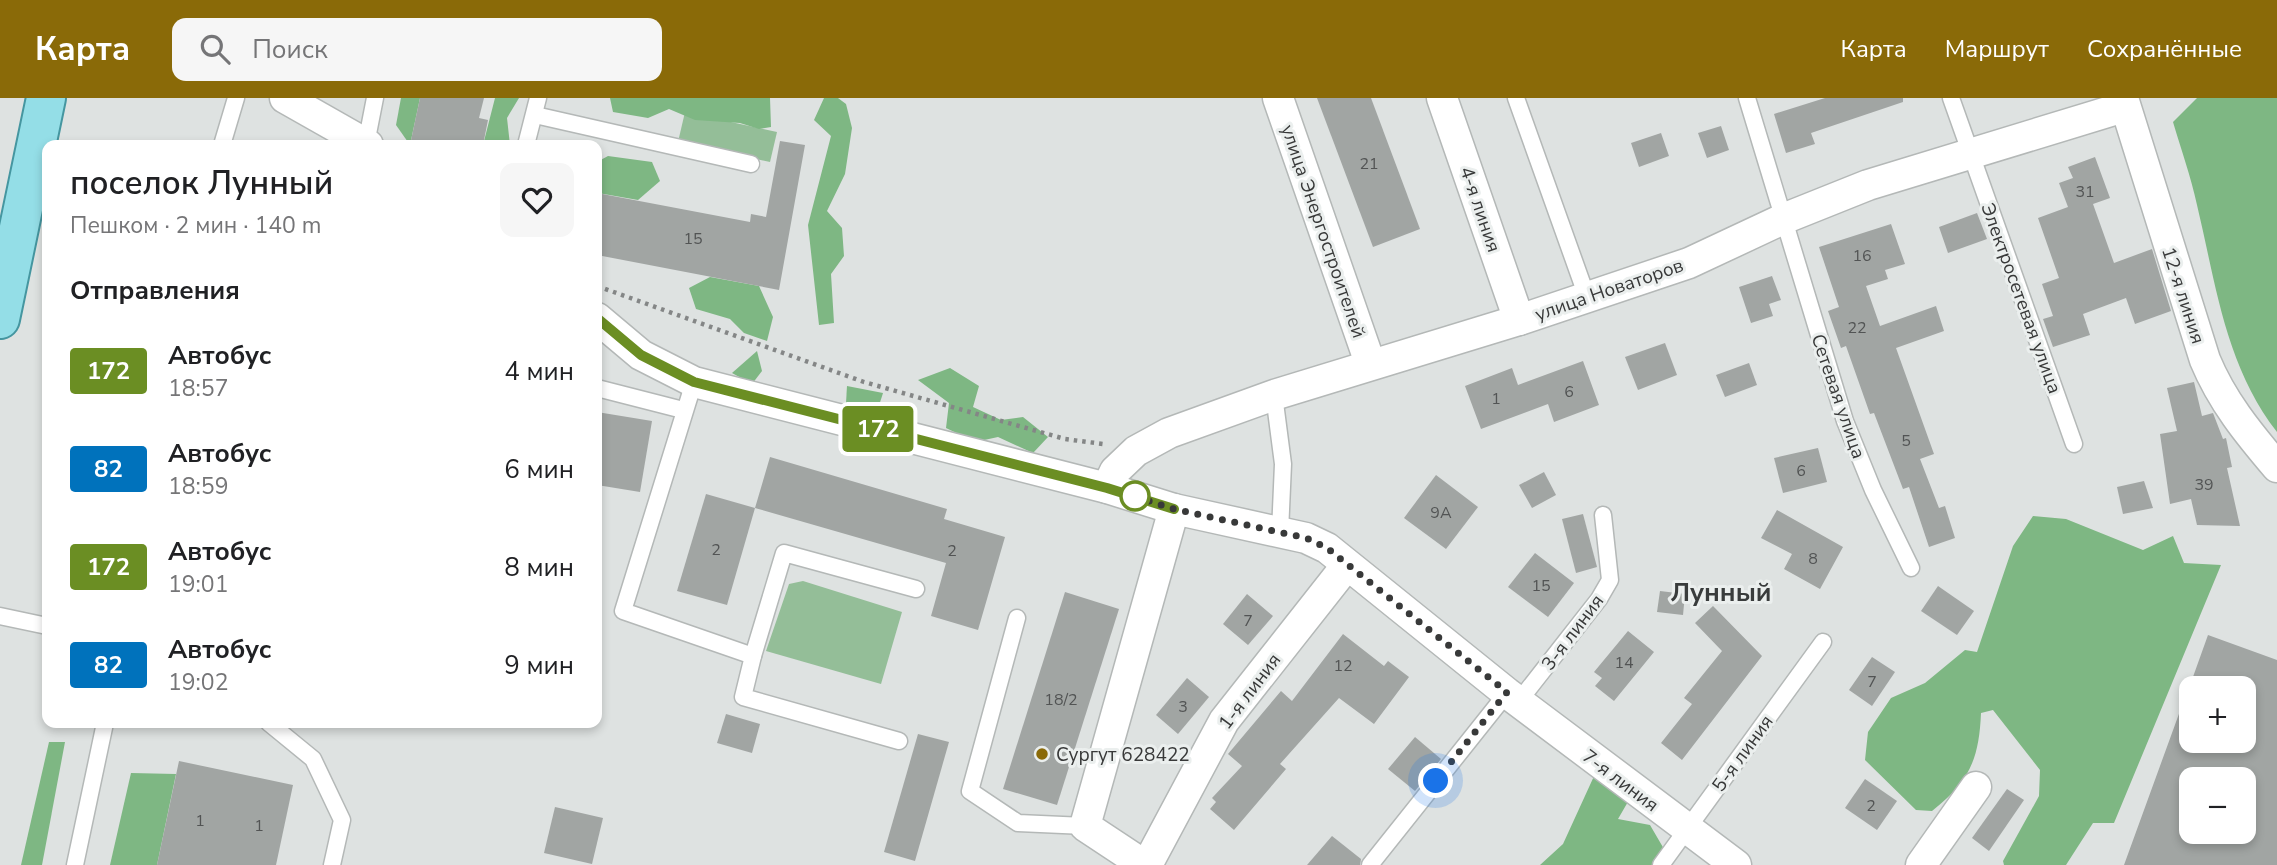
<!DOCTYPE html>
<html lang="ru">
<head>
<meta charset="utf-8">
<style>
	body { margin:0; font-family:"Nunito Sans",sans-serif; background:#f6f6f6; color:#202124; height:100vh; display:flex; flex-direction:column; font-size:26px; white-space:nowrap }
	* { box-sizing:border-box; margin:0 }
	p { font-size:23px; color:#757577 }
	.icon { flex:none; width:38px; height:38px; fill:none; stroke:currentColor; stroke-width:2; stroke-linecap:round; stroke-linejoin:round }
	.map { position:relative; flex:1; overflow:hidden }
	.drawer { position:absolute; left:42px; top:42px; width:560px; height:588px; display:flex; flex-direction:column; background:#fff; border-radius:14px; box-shadow:0 4px 10px #0003 }
	.drawer>* { flex:none }
	.badge { padding:0 14px; border-radius:5px; font-size:24px; line-height:46px }
	.buttons { position:absolute; left:2179px; top:578px; display:grid; gap:14px }
	.buttons a { display:grid; place-items:center; width:77px; height:77px; border-radius:14px; background:#fff; box-shadow:0 4px 10px #0003; font-size:35px }
	.you { position:absolute; width:35px; height:35px; margin:-18px; border:5px solid #fff; border-radius:50%; background:#1a73e8; box-shadow:0 0 0 10px #1a73e833 }
	.map>.badge { position:absolute; translate:-50% -50%; box-shadow:0 0 0 4px #fff }
	h2 { padding:0 28px; font-size:26px; line-height:63px }
	.round { display:grid; place-items:center; flex:none; width:74px; height:74px; border-radius:14px; background:#f6f6f6 }
	.headline { display:flex; align-items:center; justify-content:space-between; height:119px; padding:0 28px }
	h1 { font-size:33px; font-weight:600; line-height:52px }
	ul { padding:0; list-style:none }
	li { display:flex; align-items:center; gap:21px; height:98px; padding:0 28px }
	li div { flex:1 }
	li b { display:block; font-size:26px }
	li em { font-style:normal }
	li .badge { min-width:77px; font-weight:700; text-align:center }
	header { display:flex; align-items:center; gap:42px; box-sizing:border-box; height:98px; padding:0 35px; background:#8a6a08; color:#fff }
	header strong { font-size:33px }
	nav { display:flex; gap:38px; margin-inline-start:auto; font-size:24px }
	.search { width:490px; height:63px; background:#f6f6f6; display:flex; align-items:center; gap:18px; box-sizing:border-box; padding:0 24px; border-radius:14px; color:#757577; font-size:26px }
	.map>svg:first-child { display:block }
	.green { fill:#94be98 }
	.forest { fill:#7eb783 }
	.building { fill:#a1a5a3; fill-rule:evenodd }
	.lines { fill:none; stroke-linecap:round; stroke-linejoin:round }
	.service-casing { stroke:#b4b8b7; stroke-width:19 }
	.minor-casing { stroke:#b4b8b7; stroke-width:33 }
	.primary-casing { stroke:#4596a0; stroke-width:42 }
	.path { stroke:#848686; stroke-width:4.5; stroke-dasharray:3.5 5; stroke-linecap:butt }
	.service { stroke:#fff; stroke-width:16 }
	.minor { stroke:#fff; stroke-width:30 }
	.primary { stroke:#94dee7; stroke-width:38 }
	.line-casing { stroke:#fff; stroke-width:16 }
	.line { stroke:#6b8e23; stroke-width:10 }
	.walk { stroke:#383939; stroke-width:7; stroke-dasharray:0 12.6 }
	.stop-dot { fill:#fff; stroke:#6b8e23; stroke-width:3.5 }
	.poi-dot { fill:#8a6a08; stroke:#ebefee; stroke-width:2.5 }
	.labels { text-anchor:middle; stroke-width:6; stroke-linejoin:round; paint-order:stroke }
	.number-label { font-size:16px; fill:#525454 }
	.street-label { font-size:19px; fill:#383939; stroke:#ebefee }
	.poi-label { font-size:19px; fill:#383939; stroke:#ebefee; text-anchor:start }
	.district-label { font-size:26px; font-weight:bold; fill:#393c3c; stroke:#ebefee }
</style>
</head>
<body>
<header>
<strong>Карта</strong>
<div class="search"><svg class="icon" aria-label="search" viewBox="0 0 24 24"><circle cx="10" cy="10" r="6"/><path d="M15 15l6 6"/></svg>Поиск</div>
<nav><a>Карта</a><a>Маршрут</a><a>Сохранённые</a></nav>
</header>
<div class="map">
<svg width="2277" height="767" viewBox="0 0 2277 767">
	<rect width="100%" height="100%" fill="#dee2e1"/>
	<g class="green">
		<polygon points="685,14 777,34 770,64 678,44"/>
		<polygon points="803,483 902,514 881,586 766,553 789,486"/>
	</g>
	<g class="forest">
		<polygon points="401,0 420,0 410,47 396,27"/>
		<polygon points="495,0 519,0 507,20 510,47 483,47"/>
		<polygon points="610,0 770,0 771,29 759,31 740,25 695,22 669,11 648,20 613,14"/>
		<polygon points="824,0 838,0 846,6 852,30 845,76 827,113 842,130 844,158 831,176 834,225 819,227 808,127 831,38 814,22"/>
		<path d="M2197,0H2277V334C2225,267 2216,186 2197,107C2191,79 2181,51 2173,24Z"/>
		<polygon points="608,58 652,64 660,83 638,102 598,95 597,64"/>
		<polygon points="710,179 759,188 773,219 767,243 744,235 730,221 696,211 689,190"/>
		<polygon points="757,253 762,273 752,286 732,275"/>
		<polygon points="950,270 979,288 973,309 1001,322 1023,319 1048,339 1033,355 998,339 975,344 946,330 949,305 918,282"/>
		<polygon points="847,288 883,295 876,317 846,305"/>
		<path d="M2033,418L2066,421L2143,452L2173,438L2184,465L2221,467L2114,725H2093L2066,767H2004L2003,763L2039,698L2040,672L1993,612L1981,615C1979,662 1969,684 1932,713L1916,712L1865,662L1868,634L1891,600L1925,585L1965,552L1977,554L2013,448Z"/>
		<polygon points="49,644 65,644 42,767 21,767"/>
		<polygon points="131,675 176,676 157,767 110,767"/>
		<polygon points="1595,676 1629,702 1618,721 1650,727 1664,751 1656,767 1540,767 1563,746"/>
	</g>
	<g class="building">
		<polygon points="420,0 484,0 479,20 488,22 483,47 410,47"/>
		<polygon points="1317,0 1371,0 1420,131 1373,149"/>
		<polygon points="1825,0 1903,0 1903,4 1811,35 1815,46 1786,55 1774,16"/>
		<polygon points="1721,28 1729,52 1707,60 1698,35"/>
		<polygon points="1661,35 1669,58 1639,69 1631,45"/>
		<polygon points="780,43 805,47 779,192 597,157 597,95 750,124 751,116 766,119"/>
		<polygon points="2095,59 2110,100 2093,106 2114,165 2152,151 2171,213 2135,226 2126,200 2083,216 2090,237 2053,249 2043,221 2053,218 2042,186 2059,180 2038,120 2068,109 2059,85 2073,80 2068,69"/>
		<polygon points="1977,115 1987,141 1948,155 1939,129"/>
		<polygon points="1891,126 1905,166 1885,172 1888,181 1866,188 1880,228 1936,208 1944,233 1896,250 1934,356 1920,361 1939,410 1945,408 1955,440 1929,449 1909,389 1903,391 1874,315 1870,316 1846,248 1841,250 1828,213 1839,209 1819,149"/>
		<polygon points="1772,178 1781,202 1769,206 1773,218 1751,225 1739,189"/>
		<polygon points="1665,245 1677,277 1638,292 1625,259"/>
		<polygon points="1583,263 1599,307 1554,324 1548,306 1481,331 1465,288 1512,270 1518,287"/>
		<polygon points="1749,265 1757,287 1725,299 1716,277"/>
		<polygon points="2194,284 2202,318 2213,315 2223,341 2226,340 2232,369 2227,370 2240,428 2197,427 2191,401 2170,406 2160,336 2177,333 2167,290"/>
		<polygon points="597,314 652,323 640,394 597,387"/>
		<polygon points="1818,350 1827,384 1783,395 1774,360"/>
		<polygon points="770,359 947,411 944,421 1005,439 978,532 931,518 946,465 755,410"/>
		<polygon points="1544,374 1556,397 1532,410 1519,387"/>
		<polygon points="1436,377 1478,409 1446,451 1404,420"/>
		<polygon points="2144,383 2153,410 2123,416 2117,389"/>
		<polygon points="706,396 755,410 727,507 677,493"/>
		<polygon points="1777,412 1843,449 1820,491 1784,471 1792,456 1761,440"/>
		<polygon points="1583,416 1597,469 1576,475 1562,421"/>
		<polygon points="1535,455 1574,485 1548,519 1508,489"/>
		<polygon points="1938,488 1974,513 1957,537 1921,513"/>
		<polygon points="1660,493 1685,496 1683,517 1657,514"/>
		<polygon points="1065,494 1119,511 1057,707 1003,691"/>
		<polygon points="1247,496 1273,518 1248,547 1223,526"/>
		<polygon points="1713,508 1762,558 1682,662 1661,645 1692,606 1684,600 1722,553 1695,525"/>
		<polygon points="1628,533 1654,554 1614,603 1595,588 1602,580 1594,574"/>
		<polygon points="1343,536 1384,568 1388,563 1409,579 1374,626 1339,600 1280,666 1286,671 1234,732 1210,711 1216,704 1212,700 1242,668 1228,656 1281,593 1292,603"/>
		<path d="M2208,537L2277,562V767H2124L2188,591H2191V642H2244V590H2189ZM2191,681H2244V733H2191Z"/>
		<polygon points="1872,559 1895,574 1872,608 1849,592"/>
		<polygon points="1187,580 1209,599 1178,636 1156,617"/>
		<polygon points="726,616 760,626 752,655 717,645"/>
		<polygon points="918,636 949,644 915,763 884,754"/>
		<polygon points="1415,639 1441,661 1415,693 1388,671"/>
		<polygon points="179,663 293,687 276,767 157,767"/>
		<polygon points="1865,681 1897,703 1877,732 1845,710"/>
		<polygon points="2007,691 2024,702 1989,753 1972,740"/>
		<polygon points="555,709 603,720 592,766 544,755"/>
		<polygon points="1332,738 1361,761 1360,767 1307,767"/>
	</g>
	<g class="lines">
		<defs>
			<g id="service">
				<polyline points="1516,0 1587,199"/>
				<polyline points="1747,0 1845,323 1873,392 1911,470"/>
				<polyline points="1951,0 2074,346"/>
				<polyline points="535,17 751,66"/>
				<polyline points="366,46 375,0"/>
				<polyline points="222,47 236,0"/>
				<polyline points="526,47 538,0"/>
				<polyline points="694,284 623,513 753,558 743,599 899,643"/>
				<polyline points="597,290 683,312"/>
				<polyline points="1274,297 1283,366 1280,434"/>
				<polyline points="0,518 47,528"/>
				<polyline points="1017,520 970,693 1018,725 1085,728"/>
				<polyline points="753,558 784,455 916,491"/>
				<polyline points="1519,603 1599,501 1610,482 1603,417"/>
				<polyline points="269,625 313,661 342,722 332,767"/>
				<polyline points="75,767 105,625"/>
				<polyline points="1370,767 1507,595"/>
				<polyline points="1661,767 1823,544"/>
			</g>
			<g id="minor">
				<polyline points="285,0 368,47"/>
				<polyline points="1278,0 1370,265"/>
				<polyline points="1442,0 1519,222"/>
				<path d="M2123,0L2205,262C2222,303 2248,335 2277,369"/>
				<polyline points="597,220 641,257 694,284 1107,390 1174,411 1306,440 1327,450 1507,595 1736,767"/>
				<polyline points="1107,390 1115,373 1136,353 1169,335 1274,297 1519,222 1689,165 1783,121 1868,87 2124,9"/>
				<polyline points="1144,767 1085,728 1174,411"/>
				<polyline points="1147,767 1224,623 1347,467"/>
				<polyline points="1921,767 1976,689"/>
			</g>
			<polyline id="primary" points="0,221 46,0"/>
		</defs>
		<use href="#service" class="service-casing"/>
		<use href="#minor" class="minor-casing"/>
		<use href="#primary" class="primary-casing"/>
		<polyline class="path" points="597,188 864,284 1065,341 1103,346"/>
		<use href="#service" class="service"/>
		<use href="#minor" class="minor"/>
		<use href="#primary" class="primary"/>
	</g>
	<g class="lines">
		<defs>
			<polyline id="line" points="597,220 641,257 694,284 1107,390 1174,411"/>
		</defs>
		<use href="#line" class="line-casing"/>
		<use href="#line" class="line"/>
		<polyline class="walk" points="1135,398 1130,397 1174,411 1306,440 1327,450 1507,594 1436,683"/>
	</g>
	<circle class="stop-dot" cx="1135" cy="398" r="14"/>
	<circle class="poi-dot" cx="1042" cy="656" r="7"/>
	<g class="labels">
		<g class="number-label">
			<text x="1369" y="71">21</text>
			<text x="2085" y="99">31</text>
			<text x="693" y="146">15</text>
			<text x="1862" y="163">16</text>
			<text x="1857" y="235">22</text>
			<text x="1569" y="299">6</text>
			<text x="1496" y="306">1</text>
			<text x="1906" y="348">5</text>
			<text x="1801" y="378">6</text>
			<text x="2204" y="392">39</text>
			<text x="1441" y="420">9А</text>
			<text x="716" y="457">2</text>
			<text x="952" y="458">2</text>
			<text x="1813" y="466">8</text>
			<text x="1541" y="493">15</text>
			<text x="1248" y="528">7</text>
			<text x="1624" y="570">14</text>
			<text x="1343" y="573">12</text>
			<text x="1872" y="589">7</text>
			<text x="1061" y="607">18/2</text>
			<text x="1183" y="614">3</text>
			<text x="1871" y="713">2</text>
			<text x="200" y="728">1</text>
			<text x="259" y="733">1</text>
		</g>
		<g class="street-label">
			<text transform="translate(1481 111) rotate(71)" y="7">4-я линия</text>
			<text transform="translate(1324 133) rotate(71)" y="7">улица Энергостроителей</text>
			<text transform="translate(1609 191) rotate(-19)" y="7">улица Новаторов</text>
			<text transform="translate(2184 197) rotate(72)" y="7">12-я линия</text>
			<text transform="translate(2022 200) rotate(70)" y="7">Электросетевая улица</text>
			<text transform="translate(1839 298) rotate(71)" y="7">Сетевая улица</text>
			<text transform="translate(1572 534) rotate(-53)" y="7">3-я линия</text>
			<text transform="translate(1249 593) rotate(-53)" y="7">1-я линия</text>
			<text transform="translate(1742 655) rotate(-54)" y="7">5-я линия</text>
			<text transform="translate(1621 682) rotate(37)" y="7">7-я линия</text>
		</g>
		<g class="poi-label">
			<text x="1056" y="663">Сургут 628422</text>
		</g>
		<g class="district-label">
			<text x="1721" y="503">Лунный</text>
		</g>
	</g>
</svg>
<div class="buttons">
<a>+</a>
<a>−</a>
</div>
<div class="you" style="left:1436px;top:683px"></div>
<b class="badge" style="left:878px;top:331px;background:#6b8e23;color:#fff">172</b>
<section class="drawer">
<div class="headline"><div><h1>поселок Лунный</h1><p>Пешком · 2 мин · 140 m</p></div><a class="round"><svg class="icon" aria-label="heart" viewBox="0 0 24 24"><path d="M12 20l-8-8c-3-5 5-10 8-4 3-6 11-1 8 4z"/></svg></a></div>
<h2>Отправления</h2>
<ul>
<li><span class="badge" style="background:#6b8e23;color:#fff">172</span><div><b>Автобус</b><p>18:57</p></div><em>4 мин</em></li>
<li><span class="badge" style="background:#0072bc;color:#fff">82</span><div><b>Автобус</b><p>18:59</p></div><em>6 мин</em></li>
<li><span class="badge" style="background:#6b8e23;color:#fff">172</span><div><b>Автобус</b><p>19:01</p></div><em>8 мин</em></li>
<li><span class="badge" style="background:#0072bc;color:#fff">82</span><div><b>Автобус</b><p>19:02</p></div><em>9 мин</em></li>
</ul>
</section>
</div>
</body>
</html>
